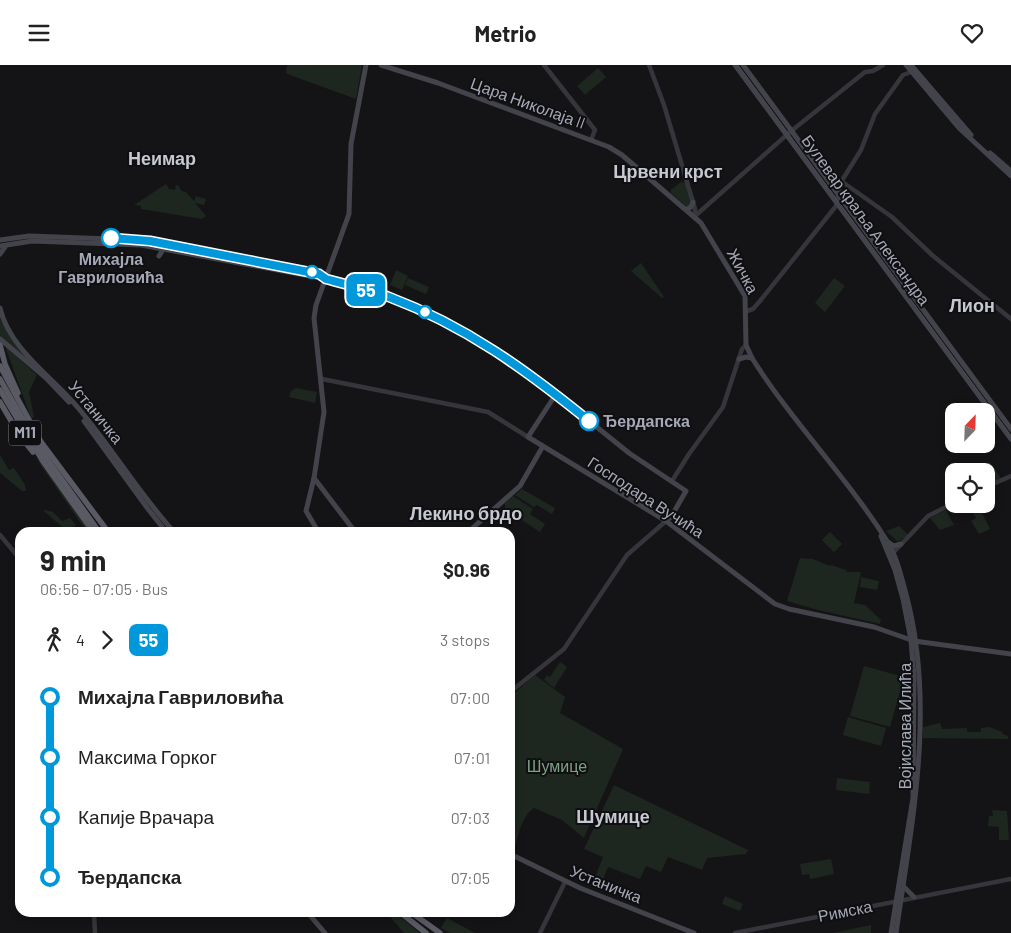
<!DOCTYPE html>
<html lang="en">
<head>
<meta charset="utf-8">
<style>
	body { margin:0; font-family:Barlow,sans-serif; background:#f6f6f6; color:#222; height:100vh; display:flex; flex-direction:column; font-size:19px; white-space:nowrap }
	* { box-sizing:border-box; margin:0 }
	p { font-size:16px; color:#767676 }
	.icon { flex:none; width:28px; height:28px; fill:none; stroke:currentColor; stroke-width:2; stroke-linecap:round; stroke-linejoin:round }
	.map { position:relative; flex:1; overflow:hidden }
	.side { position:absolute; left:15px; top:462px; width:500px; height:390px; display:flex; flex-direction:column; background:#fff; border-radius:15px; box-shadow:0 2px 8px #0003 }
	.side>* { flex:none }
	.badge { padding:0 10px; border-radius:8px; font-size:18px; line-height:32px }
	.needle { width:32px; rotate:23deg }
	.controls { position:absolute; left:945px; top:338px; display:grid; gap:10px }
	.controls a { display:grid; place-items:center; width:50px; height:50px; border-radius:10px; background:#fff; box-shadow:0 2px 8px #0003; font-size:25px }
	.map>.badge { position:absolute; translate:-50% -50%; box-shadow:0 0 0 2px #fff }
	.legs { display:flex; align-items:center; gap:8px; height:55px; padding:0 25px; font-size:16px }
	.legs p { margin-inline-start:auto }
	.headline { display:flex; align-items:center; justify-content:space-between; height:85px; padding:0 25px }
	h1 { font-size:28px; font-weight:700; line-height:38px }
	ul { padding:0 25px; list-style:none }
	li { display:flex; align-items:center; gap:18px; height:60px; font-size:19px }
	li i { display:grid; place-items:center; width:8px; height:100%; margin:0 6px; background:currentColor }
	li i::after { content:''; width:12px; height:12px; margin:-6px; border:4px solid; border-radius:50%; background:#fff }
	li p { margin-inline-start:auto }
	li:first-child i { background:linear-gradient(#0000 50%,currentColor 0) }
	li:last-child i { background:linear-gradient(currentColor 50%,#0000 0) }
	header { display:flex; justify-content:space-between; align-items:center; height:65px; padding:0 25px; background:#fff; font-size:22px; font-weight:700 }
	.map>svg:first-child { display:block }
	.green { fill:#1e2620 }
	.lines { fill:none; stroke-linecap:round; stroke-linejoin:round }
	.tertiary { stroke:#35353b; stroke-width:4.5 }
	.secondary { stroke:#43434b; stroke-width:5 }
	.trunk { stroke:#595a63; stroke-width:5.5 }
	.tram { stroke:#4a4a52; stroke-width:1 }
	.line-1-casing { stroke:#fff; stroke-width:11 }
	.line-1 { stroke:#0098da; stroke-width:8 }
	.stop-1-dot { fill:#fff; stroke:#0098da; stroke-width:2.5 }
	.labels { text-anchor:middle; stroke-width:4; stroke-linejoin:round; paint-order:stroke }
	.shield { fill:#0f0f11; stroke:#787a84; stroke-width:1 }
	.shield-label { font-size:15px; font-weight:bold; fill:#a5a8b6 }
	.street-label { font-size:16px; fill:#a5a8b6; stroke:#0f0f11 }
	.stop-label { font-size:16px; font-weight:bold; fill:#a5a8b6; stroke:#0f0f11 }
	.park-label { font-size:16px; fill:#7ca184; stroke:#0f0f11 }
	.neighbourhood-label { font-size:18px; font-weight:bold; fill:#c6c8d2; stroke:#0f0f11 }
</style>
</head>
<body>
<header><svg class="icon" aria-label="menu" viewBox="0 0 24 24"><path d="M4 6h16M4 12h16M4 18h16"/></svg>Metrio<svg class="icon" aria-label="heart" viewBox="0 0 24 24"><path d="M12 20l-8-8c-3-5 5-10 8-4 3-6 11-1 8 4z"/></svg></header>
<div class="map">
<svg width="1011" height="868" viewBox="0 0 1011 868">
	<rect width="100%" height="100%" fill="#141416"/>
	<g class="green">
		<polygon points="287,0 362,0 356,34 290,10 286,8"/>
		<polygon points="598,3 606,12 585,30 577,21"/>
		<polygon points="681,117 686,118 692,137 687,142 671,128 671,125"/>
		<polygon points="166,119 169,124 175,125 176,120 179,121 181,126 186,127 194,136 196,131 206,134 204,140 195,138 206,151 202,154 141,144 141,141 134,140"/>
		<polygon points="641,198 664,232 662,233 631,206"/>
		<polygon points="396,205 408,211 402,225 390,220"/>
		<polygon points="408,213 429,222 426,229 405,220"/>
		<polygon points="834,213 845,221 825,247 815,238"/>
		<polygon points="0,249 2,257 48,312 5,277 0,270"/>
		<polygon points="5,281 37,310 29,327 34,352 31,353"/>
		<polygon points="296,323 317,327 315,338 289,332 291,326"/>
		<polygon points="33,389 41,399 91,467 87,467"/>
		<polygon points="0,390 9,405 14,403 25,420 26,426 22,426 0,408"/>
		<polygon points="990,397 1001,413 986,420 986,406 977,406"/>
		<polygon points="522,424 555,443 552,449 537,440 534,442 515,430"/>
		<polygon points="513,431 533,444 530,449 545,459 540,467 505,444 505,438"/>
		<polygon points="969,439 986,439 987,442 981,446 990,464 979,469 971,456 976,453"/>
		<polygon points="45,445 53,447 62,456 70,453 76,460 67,466 44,446"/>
		<polygon points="946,445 954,460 940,465 930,453"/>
		<polygon points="899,461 908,470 898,477 886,466"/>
		<polygon points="830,467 842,479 834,487 822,475"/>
		<polygon points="800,493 813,494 830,501 831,500 846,505 847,507 861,507 854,538 865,540 881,555 880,559 818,545 787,536"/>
		<polygon points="861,512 879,516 877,525 860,522"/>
		<polygon points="560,597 567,602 554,623 544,615 547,610 550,612"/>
		<polygon points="864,601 904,612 890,662 850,651"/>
		<path d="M535,610L565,632L560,648L623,684L584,773L562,755L534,743C521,751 519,771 514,784L510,782V632Z"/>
		<polygon points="848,652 886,663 881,681 843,670"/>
		<polygon points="940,658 942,664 967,663 967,667 981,667 981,663 989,662 1002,667 1003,669 1008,671 1008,674 923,673 923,662"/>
		<polygon points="837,713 870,717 869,729 836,725"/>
		<polygon points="614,720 748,785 746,789 707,793 702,805 668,792 661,807 646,801 640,814 608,802 600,821 593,818 603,792 584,784"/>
		<polygon points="992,745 1007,746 1009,775 999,775 999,762 988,761 989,751 993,751"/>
		<polygon points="831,794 834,809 810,814 809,809 802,810 800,799"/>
		<polygon points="725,831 743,839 740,846 722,839"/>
		<polygon points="387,848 395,848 420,868 404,868"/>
		<polygon points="447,853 475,868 450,868 441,863"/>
		<polygon points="871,860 871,868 833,868"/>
	</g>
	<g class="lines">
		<g class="tertiary">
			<polyline points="544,0 595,65 591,75"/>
			<polyline points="649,0 664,40 695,144 695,151"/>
			<polyline points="841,116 892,152 932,190 1011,254"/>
			<polyline points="695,151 790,67 865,7 873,6 883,0"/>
			<polyline points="747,246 753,244 760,236 836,141 841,117 861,85 875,49 903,10 914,6"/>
			<polyline points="322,314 488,347 528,372"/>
			<polyline points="672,416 689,389 723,342 742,284 746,280"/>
			<polyline points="986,422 1011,411"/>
			<polyline points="0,470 20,494"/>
			<polyline points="892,489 928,451 954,438"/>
			<polyline points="510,627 564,584 627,490 666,456"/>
			<polyline points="94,848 95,868"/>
			<polyline points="540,868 565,817"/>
			<polyline points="735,868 1011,814"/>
		</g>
		<g class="secondary">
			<path d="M381,0L438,18L609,82L622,90L701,158L745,231L746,280L752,293C792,357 847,412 887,476C897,492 901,511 906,529C936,641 912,757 896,868"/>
			<polyline points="735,0 1011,374"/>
			<polyline points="743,0 1011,364"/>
			<polyline points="906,0 959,63 1011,111"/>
			<polyline points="911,0 971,70"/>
			<polyline points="990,88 1011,106"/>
			<polyline points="687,144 691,142 693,137"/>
			<polyline points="0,175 29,171 139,175 319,209 326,214"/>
			<polyline points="0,181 32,176 141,180 326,214 383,230 449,259 503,290 537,314 629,388 686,426 671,452 666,456"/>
			<polyline points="0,189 5,182"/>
			<polyline points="159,191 164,183"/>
			<path d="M0,243C10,285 52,311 79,344C113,384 139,429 175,468"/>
			<polyline points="0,274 45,312 69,337"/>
			<polyline points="739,294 746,292 752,293"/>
			<polyline points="556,329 528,372 666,456 775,539 789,544 874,562 914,576 1011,589"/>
			<polyline points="84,356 148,444 167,468"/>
			<polyline points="314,413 356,468"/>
			<polyline points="319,468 306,446 314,413 324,347 314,253 316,240 349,149 351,79 366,0"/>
			<polyline points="467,468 520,421 543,381"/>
			<polyline points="881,471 895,505 903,534 911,575 914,612 913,733 891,868"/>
			<polyline points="888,477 894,481 901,479"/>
			<polyline points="510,789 580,823 694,868"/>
			<polyline points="903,821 914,832"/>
			<polyline points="308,848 325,868"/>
		</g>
		<g class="trunk">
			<polyline points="0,280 5,299 18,328"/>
			<polyline points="0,301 42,379"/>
			<polyline points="0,314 38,381 100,468"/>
			<polyline points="0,325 44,398 94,468"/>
			<polyline points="0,337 20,371 33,387"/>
			<polyline points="41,377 109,468"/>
			<polyline points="401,848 426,868"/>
			<polyline points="412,848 440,868"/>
		</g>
		<polyline class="tram" points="738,0 1011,371"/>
	</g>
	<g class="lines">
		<defs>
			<path id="line-1" d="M111,173L150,176L319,209L326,214C347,220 369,224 389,232C466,261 526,305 589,356"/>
		</defs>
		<use href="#line-1" class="line-1-casing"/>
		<use href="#line-1" class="line-1"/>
	</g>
	<g class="stop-1-dot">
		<circle cx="111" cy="173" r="9"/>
		<circle cx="312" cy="207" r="6"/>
		<circle cx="425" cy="247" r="6"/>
		<circle cx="589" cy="356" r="9"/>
	</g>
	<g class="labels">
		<rect class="shield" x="9" y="355.5" width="32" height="25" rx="4"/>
		<g class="shield-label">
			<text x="25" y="373">M11</text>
		</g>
		<g class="street-label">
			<text transform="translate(528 38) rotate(20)" y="6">Цара Николаја II</text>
			<text transform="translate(866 155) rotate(54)" y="6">Булевар краља Александра</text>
			<text transform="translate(743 206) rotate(62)" y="6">Жичка</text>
			<text transform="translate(96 347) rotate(51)" y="6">Устаничка</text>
			<text transform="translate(646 432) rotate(33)" y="6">Господара Вучића</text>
			<text transform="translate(905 661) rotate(-90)" y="6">Војислава Илића</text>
			<text transform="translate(606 819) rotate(22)" y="6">Устаничка</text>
			<text transform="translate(845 846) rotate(-11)" y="6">Римска</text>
		</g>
		<g class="stop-label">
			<text x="111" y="200">Михајла<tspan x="111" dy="18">Гавриловића</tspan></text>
			<text x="603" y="362" text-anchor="start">Ђердапска</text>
		</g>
		<g class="park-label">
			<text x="557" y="707">Шумице</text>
		</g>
		<g class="neighbourhood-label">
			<text x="162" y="100">Неимар</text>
			<text x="668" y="113">Црвени крст</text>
			<text x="972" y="247">Лион</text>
			<text x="466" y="455">Лекино брдо</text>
			<text x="613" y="758">Шумице</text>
		</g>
	</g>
</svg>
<div class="controls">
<a><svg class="needle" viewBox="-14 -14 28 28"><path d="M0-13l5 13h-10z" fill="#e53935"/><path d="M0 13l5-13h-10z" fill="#767676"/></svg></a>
<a><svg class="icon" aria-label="locate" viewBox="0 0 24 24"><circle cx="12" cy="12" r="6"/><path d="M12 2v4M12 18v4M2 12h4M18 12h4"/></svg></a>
</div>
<b class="badge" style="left:366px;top:225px;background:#0098da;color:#fff">55</b>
<section class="side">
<div class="headline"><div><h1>9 min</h1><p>06:56 – 07:05 · Bus</p></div><b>$0.96</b></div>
<div class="legs"><svg class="icon" aria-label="walk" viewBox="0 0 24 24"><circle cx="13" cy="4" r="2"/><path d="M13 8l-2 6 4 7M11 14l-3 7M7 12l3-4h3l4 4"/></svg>4<svg class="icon" aria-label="forward" viewBox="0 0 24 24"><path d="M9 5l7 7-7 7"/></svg><b class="badge" style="background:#0098da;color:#fff">55</b><p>3 stops</p></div>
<ul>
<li><i style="color:#0098da"></i><b>Михајла Гавриловића</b><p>07:00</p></li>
<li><i style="color:#0098da"></i><span>Максима Горког</span><p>07:01</p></li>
<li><i style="color:#0098da"></i><span>Капије Врачара</span><p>07:03</p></li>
<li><i style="color:#0098da"></i><b>Ђердапска</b><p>07:05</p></li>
</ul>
</section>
</div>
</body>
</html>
